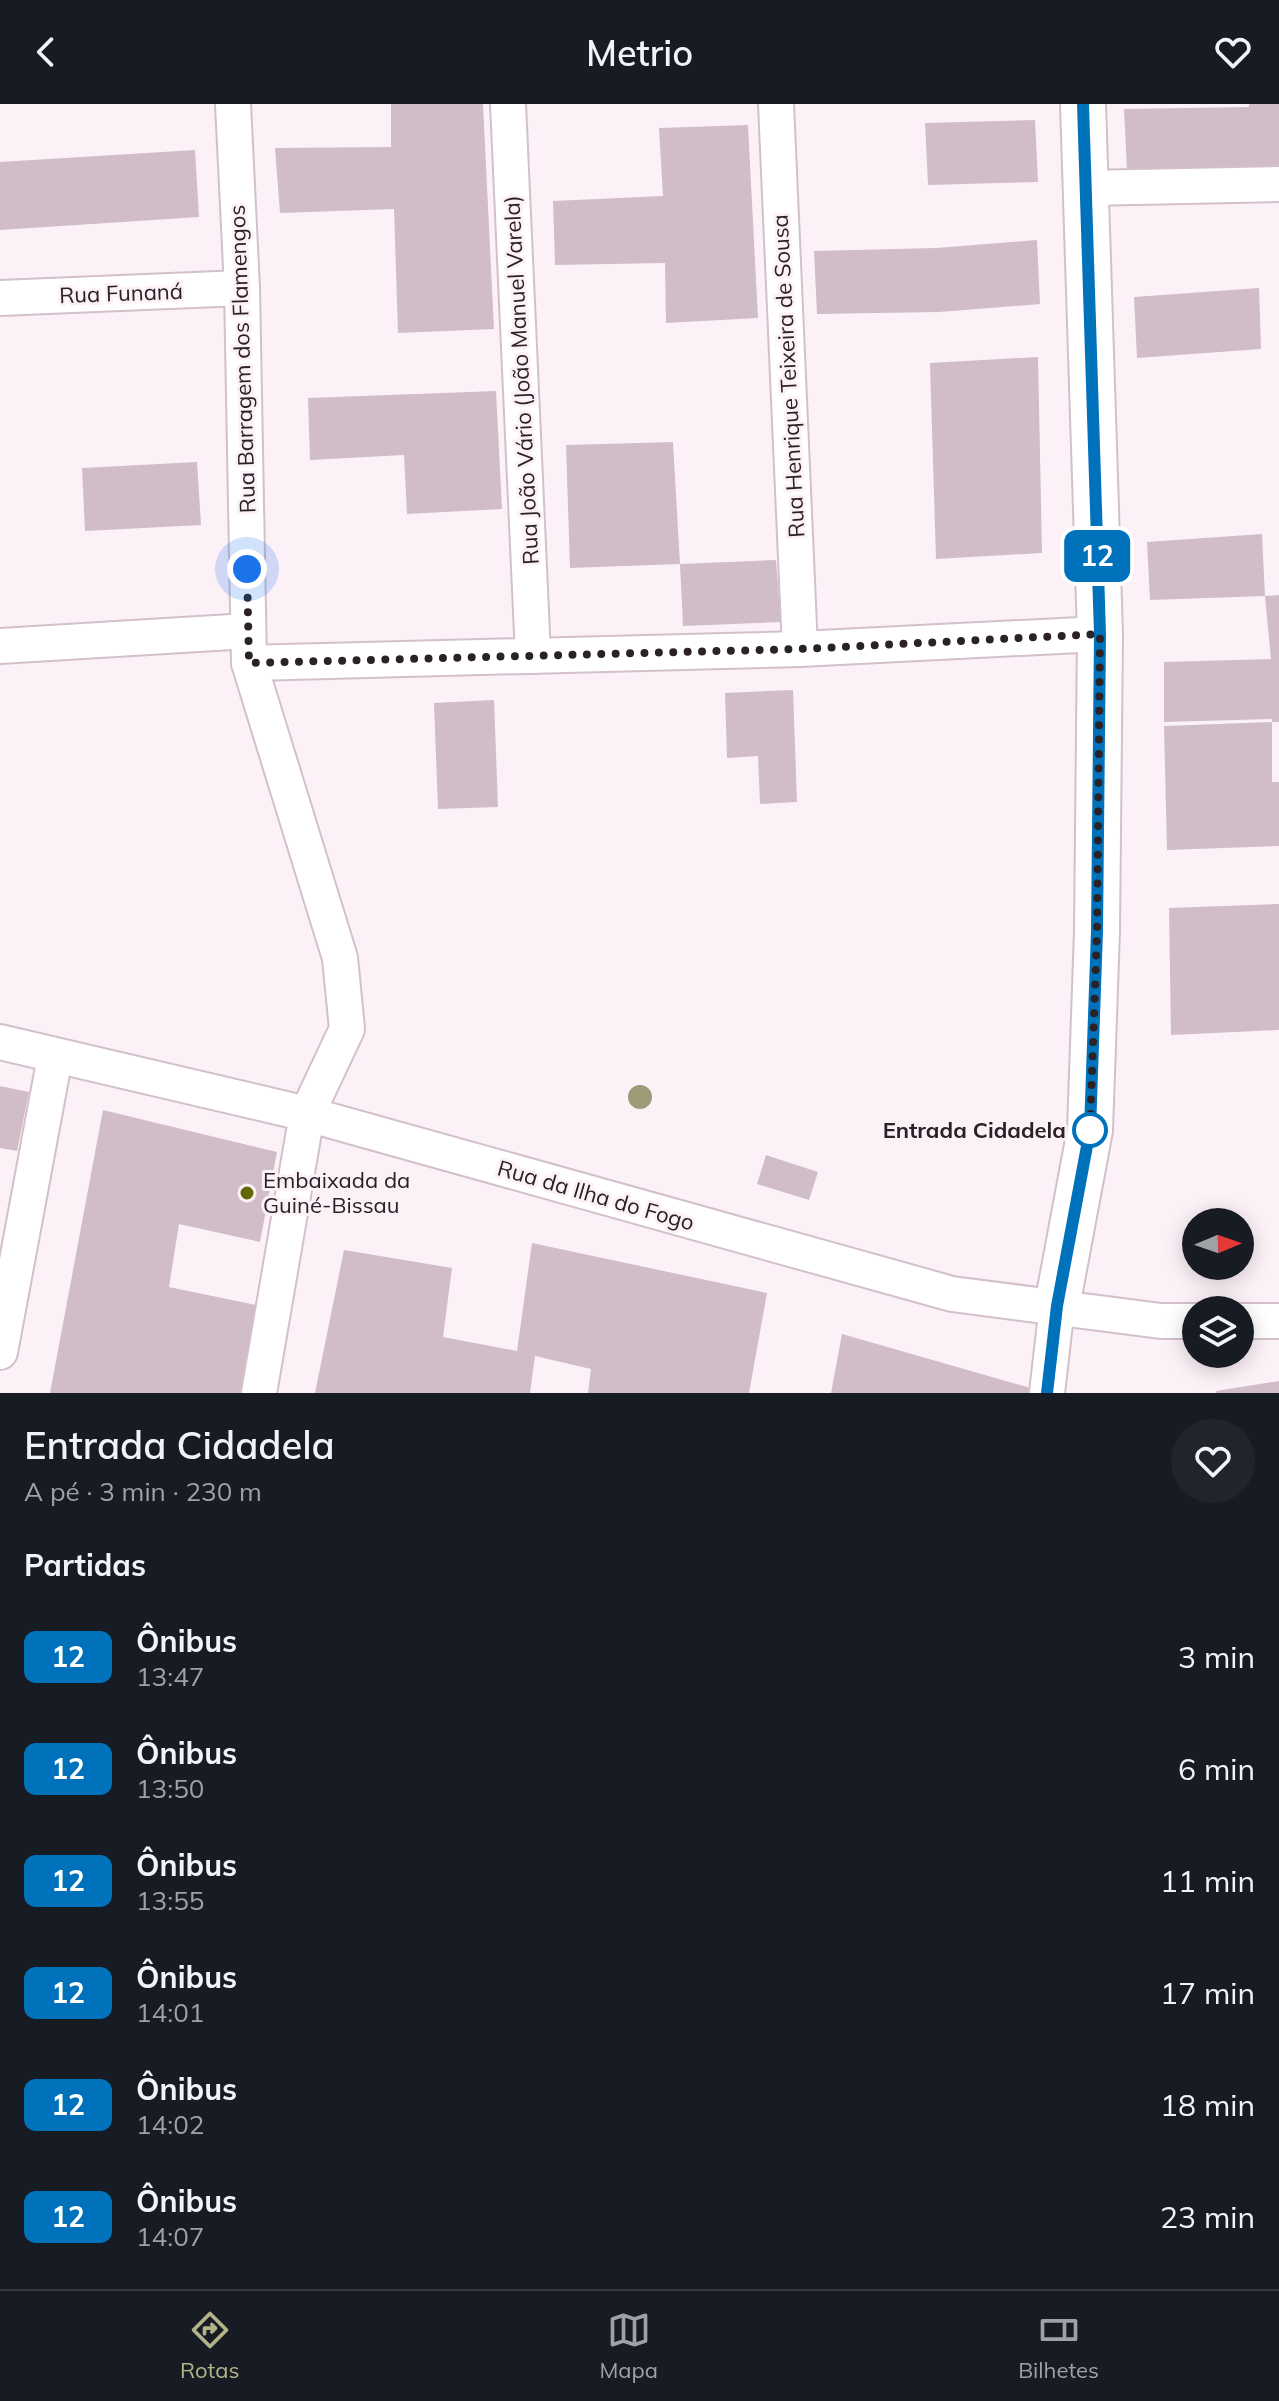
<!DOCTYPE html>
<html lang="pt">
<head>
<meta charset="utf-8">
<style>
	body { margin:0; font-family:Mulish,sans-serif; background:#20242c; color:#f1f3f6; height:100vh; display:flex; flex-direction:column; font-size:30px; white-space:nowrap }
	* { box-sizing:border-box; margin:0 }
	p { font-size:26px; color:#9ea1a6 }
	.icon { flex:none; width:44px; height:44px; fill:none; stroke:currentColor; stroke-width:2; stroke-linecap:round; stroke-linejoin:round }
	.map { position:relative; height:1289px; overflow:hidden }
	.drawer { display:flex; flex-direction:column; background:#171b24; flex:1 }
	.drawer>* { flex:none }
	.badge { padding:0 16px; border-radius:12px; font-size:28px; line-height:52px }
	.needle { width:52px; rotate:88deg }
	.tools { position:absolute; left:1182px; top:1104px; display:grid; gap:16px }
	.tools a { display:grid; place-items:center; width:72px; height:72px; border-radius:50%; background:#171b24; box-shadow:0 4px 20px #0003; font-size:40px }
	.you { position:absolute; width:40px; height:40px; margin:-20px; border:6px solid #fff; border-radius:50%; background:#1a73e8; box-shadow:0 0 0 12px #1a73e833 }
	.map>.badge { position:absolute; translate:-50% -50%; box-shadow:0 0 0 4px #fff }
	h2 { padding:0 24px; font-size:30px; line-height:72px }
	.round { display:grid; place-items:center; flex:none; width:84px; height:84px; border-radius:42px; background:#20242c }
	.summary { display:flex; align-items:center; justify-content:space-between; height:136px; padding:0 24px }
	h1 { font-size:38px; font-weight:600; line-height:60px }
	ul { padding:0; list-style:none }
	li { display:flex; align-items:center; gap:24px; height:112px; padding:0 24px }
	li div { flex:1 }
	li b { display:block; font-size:30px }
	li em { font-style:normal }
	li .badge { min-width:88px; font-weight:700; text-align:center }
	header { display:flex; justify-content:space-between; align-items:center; height:104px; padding:0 24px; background:#171b24; font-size:36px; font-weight:600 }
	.tab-bar { display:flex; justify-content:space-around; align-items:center; height:112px; border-top:2px solid #363941; background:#171b24; font-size:22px; color:#9ea1a6 }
	.tab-bar a { display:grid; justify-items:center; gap:4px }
	.tab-bar .on { color:#b2b488 }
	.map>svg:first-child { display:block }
	.building { fill:#d0bdc7 }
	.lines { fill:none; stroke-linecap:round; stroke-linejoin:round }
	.street-casing { stroke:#d3c0cb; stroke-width:38 }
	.secondary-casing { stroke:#d3c0cb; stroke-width:48 }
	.street { stroke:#fff; stroke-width:34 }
	.secondary { stroke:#fff; stroke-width:44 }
	.tree { fill:#9e9a75 }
	.line-casing { stroke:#fff; stroke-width:18 }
	.line { stroke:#0072bc; stroke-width:12 }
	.walk { stroke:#2a2226; stroke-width:8; stroke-dasharray:0 14.4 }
	.stop-dot { fill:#fff; stroke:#0072bc; stroke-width:4 }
	.poi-dot { fill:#656702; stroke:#fdf1f8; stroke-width:3 }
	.labels { text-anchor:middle; stroke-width:6; stroke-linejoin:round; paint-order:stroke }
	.street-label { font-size:22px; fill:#2a2226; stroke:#fdf1f8 }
	.stop-label { font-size:22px; font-weight:bold; fill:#2a2226; stroke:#fdf1f8; text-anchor:end }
	.poi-label { font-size:22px; fill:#2a2226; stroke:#fdf1f8; text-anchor:start }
</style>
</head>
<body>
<header><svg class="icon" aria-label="back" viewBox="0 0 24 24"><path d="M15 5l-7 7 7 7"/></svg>Metrio<svg class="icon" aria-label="heart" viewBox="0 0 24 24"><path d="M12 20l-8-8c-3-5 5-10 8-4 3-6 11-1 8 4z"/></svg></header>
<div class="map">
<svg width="1279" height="1289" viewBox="0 0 1279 1289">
	<rect width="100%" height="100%" fill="#fdf1f8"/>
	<g class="building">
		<polygon points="391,0 483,0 494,225 398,229 394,105 280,109 275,44 391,43"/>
		<polygon points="1249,0 1279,0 1279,64 1127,67 1124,5 1249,3"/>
		<polygon points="1035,16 1038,78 928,81 925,19"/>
		<polygon points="748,21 758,214 666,219 665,159 555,161 553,97 663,92 659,24"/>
		<polygon points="195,46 199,113 0,126 0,58"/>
		<polygon points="1037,136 1040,200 939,208 817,210 814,147 936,144"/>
		<polygon points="1259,184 1261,245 1137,254 1134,193"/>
		<polygon points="1038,253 1042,449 936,455 930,259"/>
		<polygon points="496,287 502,405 407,410 404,351 310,356 308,294"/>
		<polygon points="673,338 680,460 776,456 781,518 683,522 680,460 570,464 566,341"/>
		<polygon points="197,358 201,421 85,427 82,364"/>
		<polygon points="1262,430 1265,492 1279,491 1279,618 1272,618 1272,615 1164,618 1164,558 1271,555 1265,492 1150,496 1147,438"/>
		<polygon points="793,586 797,698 760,700 758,652 727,654 725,589"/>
		<polygon points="494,596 498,703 438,705 434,599"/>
		<polygon points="1272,618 1272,678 1279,678 1279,742 1167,746 1164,622"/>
		<polygon points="1279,800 1279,926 1171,931 1169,804"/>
		<polygon points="0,982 29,988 17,1047 0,1044"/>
		<polygon points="103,1006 277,1048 260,1138 179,1120 169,1183 256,1201 240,1289 50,1289"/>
		<polygon points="766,1051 818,1068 809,1096 757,1080"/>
		<polygon points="532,1139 767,1189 749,1289 588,1289 591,1265 535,1252 530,1289 315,1289 344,1146 452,1164 443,1233 517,1247"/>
		<polygon points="842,1230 1034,1285 1033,1289 831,1289"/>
		<polygon points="1279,1277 1279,1289 1216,1289 1216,1287"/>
	</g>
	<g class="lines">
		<defs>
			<g id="street">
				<polyline points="233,0 242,184 249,559 340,854 347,925 307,1010 259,1289"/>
				<polyline points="508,0 533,552"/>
				<polyline points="776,0 800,545"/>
				<polyline points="1086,84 1279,80"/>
				<polyline points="0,194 242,184"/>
				<polyline points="0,542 248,527"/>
				<polyline points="249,559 800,545 1100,530"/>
				<polyline points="0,938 307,1010 952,1190 1161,1217 1196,1217"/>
				<polyline points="1240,1217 1279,1217"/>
				<polyline points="0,1248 55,953"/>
				<polyline points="1047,1289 1057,1202"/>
			</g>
			<polyline id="secondary" points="1057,1202 1090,1026 1097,827 1100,530 1083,0"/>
		</defs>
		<use href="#street" class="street-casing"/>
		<use href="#secondary" class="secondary-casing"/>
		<use href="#street" class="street"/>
		<use href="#secondary" class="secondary"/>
	</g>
	<circle class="tree" cx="640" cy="993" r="12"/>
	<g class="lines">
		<defs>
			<polyline id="line" points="1047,1289 1057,1202 1090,1026 1097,827 1100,530 1083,0"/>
		</defs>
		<use href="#line" class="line-casing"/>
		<use href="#line" class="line"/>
		<polyline class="walk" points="247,465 249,559 800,545 1100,530 1097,827 1090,1026"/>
	</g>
	<circle class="stop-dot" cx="1090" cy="1026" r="16"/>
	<circle class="poi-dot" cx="247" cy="1089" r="8"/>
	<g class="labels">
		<g class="street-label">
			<text transform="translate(121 189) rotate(-2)" y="8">Rua Funaná</text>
			<text transform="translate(242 255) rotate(-92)" y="8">Rua Barragem dos Flamengos</text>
			<text transform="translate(788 272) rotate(-93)" y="8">Rua Henrique Teixeira de Sousa</text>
			<text transform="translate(521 276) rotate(-93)" y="8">Rua João Vário (João Manuel Varela)</text>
			<text transform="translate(596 1091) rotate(16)" y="8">Rua da Ilha do Fogo</text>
		</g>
		<g class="stop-label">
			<text x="1066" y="1034">Entrada Cidadela</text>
		</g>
		<g class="poi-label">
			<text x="263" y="1084">Embaixada da<tspan x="263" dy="25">Guiné-Bissau</tspan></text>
		</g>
	</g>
</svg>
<div class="tools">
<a><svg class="needle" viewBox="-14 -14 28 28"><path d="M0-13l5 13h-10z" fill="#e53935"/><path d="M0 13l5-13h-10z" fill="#9ea1a6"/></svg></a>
<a><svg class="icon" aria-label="layers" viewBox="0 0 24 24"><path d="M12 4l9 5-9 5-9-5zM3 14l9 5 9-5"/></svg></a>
</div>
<div class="you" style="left:247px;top:465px"></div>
<b class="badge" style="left:1097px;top:452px;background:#0072bc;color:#fff">12</b>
</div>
<section class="drawer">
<div class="summary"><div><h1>Entrada Cidadela</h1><p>A pé · 3 min · 230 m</p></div><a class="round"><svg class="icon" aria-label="heart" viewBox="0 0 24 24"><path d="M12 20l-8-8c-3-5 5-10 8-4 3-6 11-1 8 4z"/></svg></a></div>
<h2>Partidas</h2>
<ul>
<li><span class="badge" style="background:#0072bc;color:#fff">12</span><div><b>Ônibus</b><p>13:47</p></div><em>3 min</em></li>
<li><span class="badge" style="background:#0072bc;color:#fff">12</span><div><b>Ônibus</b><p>13:50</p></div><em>6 min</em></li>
<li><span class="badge" style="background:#0072bc;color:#fff">12</span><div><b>Ônibus</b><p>13:55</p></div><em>11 min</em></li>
<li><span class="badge" style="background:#0072bc;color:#fff">12</span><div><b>Ônibus</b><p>14:01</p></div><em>17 min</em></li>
<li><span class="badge" style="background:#0072bc;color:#fff">12</span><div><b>Ônibus</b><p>14:02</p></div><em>18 min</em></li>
<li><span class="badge" style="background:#0072bc;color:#fff">12</span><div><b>Ônibus</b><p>14:07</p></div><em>23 min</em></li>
</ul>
</section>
<nav class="tab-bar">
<a class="on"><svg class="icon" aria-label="directions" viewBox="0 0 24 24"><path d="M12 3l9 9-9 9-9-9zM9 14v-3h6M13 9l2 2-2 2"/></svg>Rotas</a>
<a><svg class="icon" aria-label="map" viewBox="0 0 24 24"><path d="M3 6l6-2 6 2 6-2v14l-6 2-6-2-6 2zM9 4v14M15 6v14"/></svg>Mapa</a>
<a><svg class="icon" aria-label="tickets" viewBox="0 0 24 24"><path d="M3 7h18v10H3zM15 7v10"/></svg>Bilhetes</a>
</nav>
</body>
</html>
